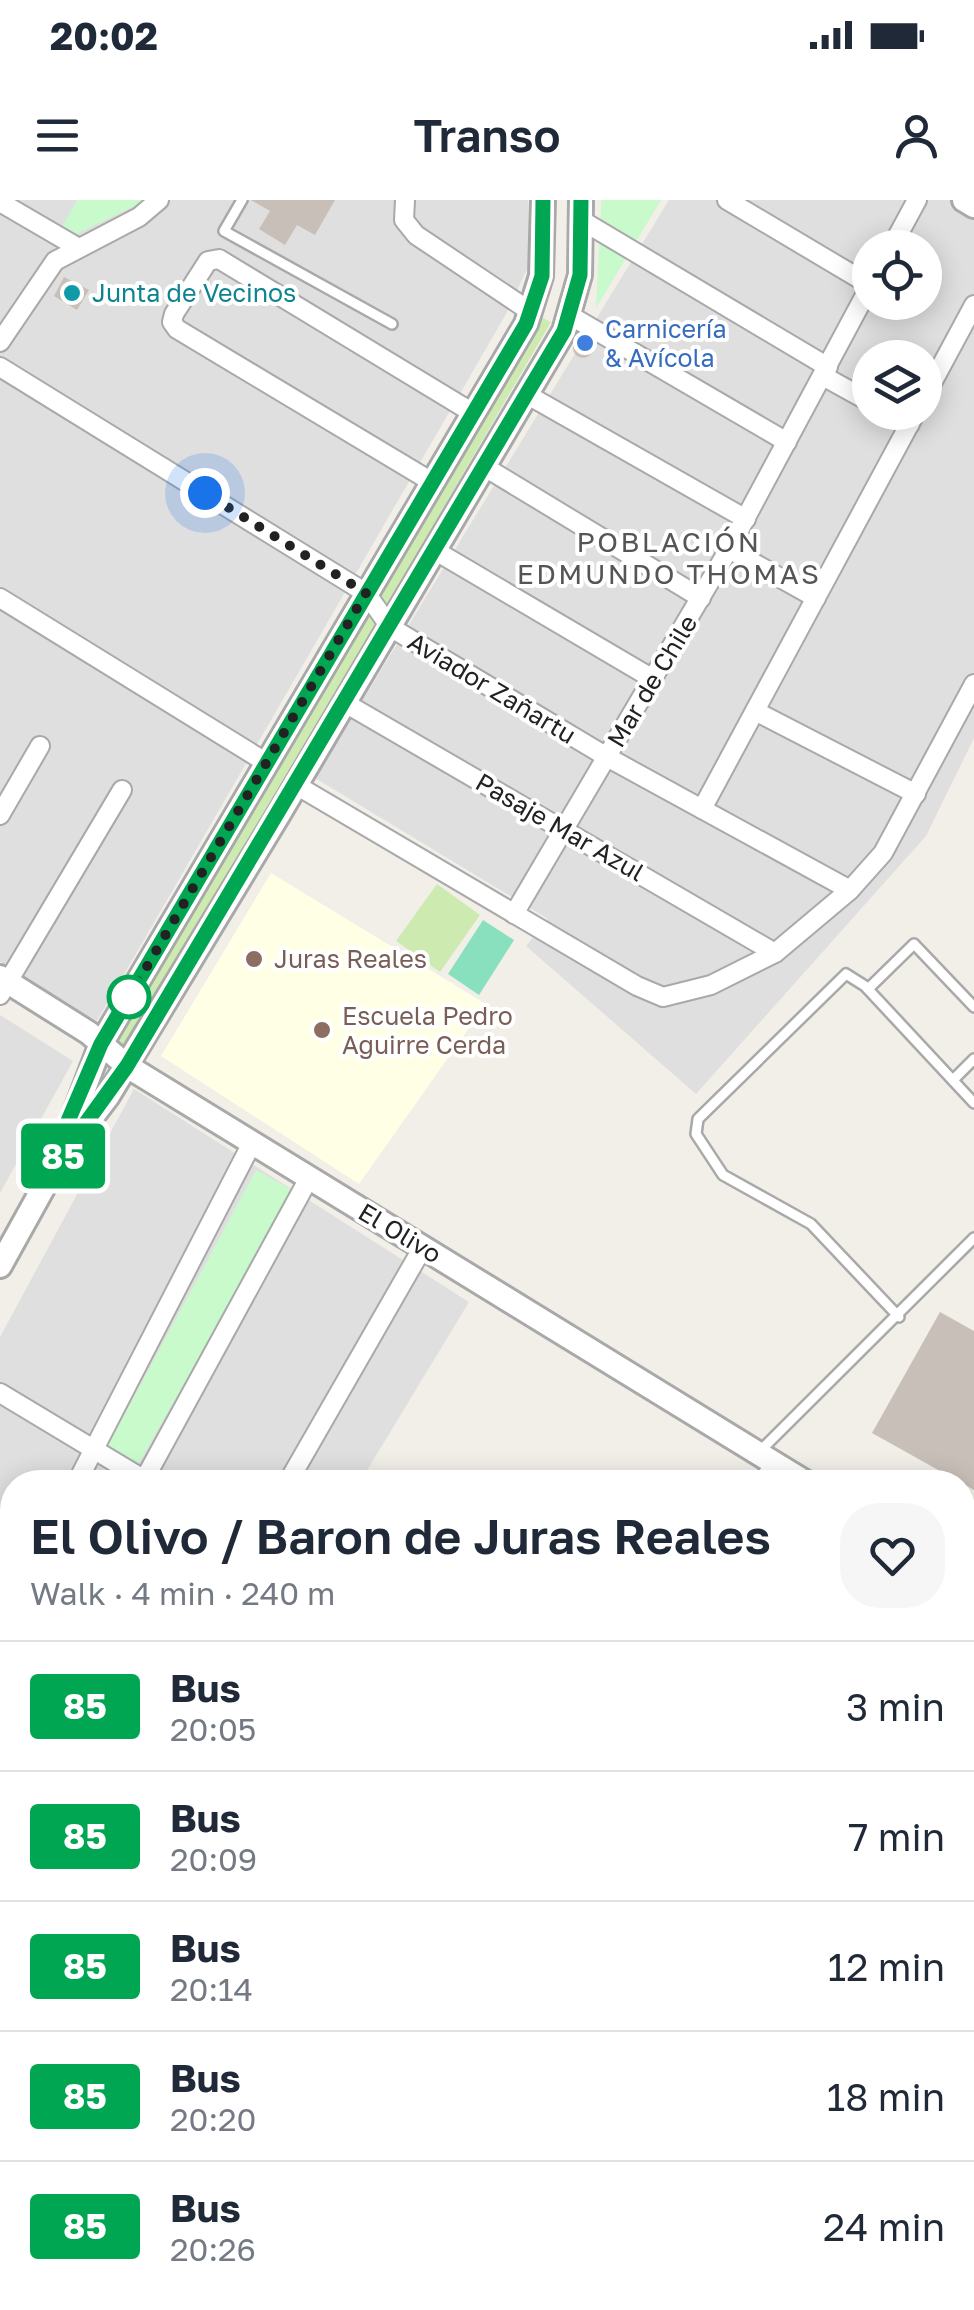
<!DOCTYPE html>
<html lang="en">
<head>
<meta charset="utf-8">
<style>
	body { margin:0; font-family:"Golos Text",sans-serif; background:#f6f6f7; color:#1f2937; height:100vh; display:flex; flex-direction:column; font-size:38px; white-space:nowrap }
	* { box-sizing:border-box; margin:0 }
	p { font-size:32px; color:#747a83 }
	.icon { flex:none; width:55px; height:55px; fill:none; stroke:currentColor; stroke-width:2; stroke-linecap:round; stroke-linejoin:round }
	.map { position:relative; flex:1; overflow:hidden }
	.details { position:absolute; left:0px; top:1270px; width:975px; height:840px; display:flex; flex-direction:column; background:#fff; border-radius:40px 40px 0 0; box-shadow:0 5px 25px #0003 }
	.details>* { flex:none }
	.badge { padding:0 20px; border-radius:8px; font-size:35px; line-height:65px }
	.controls { position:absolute; left:852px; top:30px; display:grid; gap:20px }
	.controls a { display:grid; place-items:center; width:90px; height:90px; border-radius:50%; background:#fff; box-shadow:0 5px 25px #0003; font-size:50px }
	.you { position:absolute; width:50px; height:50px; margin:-25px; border:8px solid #fff; border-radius:50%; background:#1a73e8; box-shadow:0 0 0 15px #1a73e833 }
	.map>.badge { position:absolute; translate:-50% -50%; box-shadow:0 0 0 5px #fff }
	.round { display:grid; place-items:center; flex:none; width:105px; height:105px; border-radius:40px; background:#f6f6f7 }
	.head { display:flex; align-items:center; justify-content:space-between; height:170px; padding:0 30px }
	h1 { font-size:48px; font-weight:600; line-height:75px }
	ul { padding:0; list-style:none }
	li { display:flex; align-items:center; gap:30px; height:130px; padding:0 30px; border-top:2px solid #e0e1e3 }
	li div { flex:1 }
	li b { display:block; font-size:38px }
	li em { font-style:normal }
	li .badge { min-width:110px; font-weight:700; text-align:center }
	.status { display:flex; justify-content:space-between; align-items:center; height:70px; padding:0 50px; background:#fff; direction:ltr }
	.status svg { height:28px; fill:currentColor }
	header { display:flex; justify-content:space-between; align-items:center; height:130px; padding:0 30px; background:#fff; font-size:45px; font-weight:600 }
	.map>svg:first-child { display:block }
	.residential { fill:#e0dfdf; fill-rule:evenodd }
	.industrial { fill:#ebdbe8 }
	.education { fill:#ffffe5 }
	.grass { fill:#cdebb0 }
	.park { fill:#c8facc }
	.pitch { fill:#88e0be }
	.building { fill:#c7bfb8 }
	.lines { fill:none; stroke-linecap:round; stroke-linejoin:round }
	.service-casing { stroke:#a9a9a9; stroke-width:14 }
	.minor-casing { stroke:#a9a9a9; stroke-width:22 }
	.tertiary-casing { stroke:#a9a9a9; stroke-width:28 }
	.secondary-casing { stroke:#707d05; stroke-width:30 }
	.motorway-casing { stroke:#dc2a67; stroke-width:38 }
	.service { stroke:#fff; stroke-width:9 }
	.minor { stroke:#fff; stroke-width:18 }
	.tertiary { stroke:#fff; stroke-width:22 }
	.secondary { stroke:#f7fabf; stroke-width:25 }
	.motorway { stroke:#e892a2; stroke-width:32 }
	.line-casing { stroke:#fff; stroke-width:22 }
	.line { stroke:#00a651; stroke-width:15 }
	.walk { stroke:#222; stroke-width:10; stroke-dasharray:0 18 }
	.culture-dot { fill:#0f9aa8; stroke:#fff; stroke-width:4 }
	.shop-dot { fill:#3f7fe0; stroke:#fff; stroke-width:4 }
	.education-dot { fill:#8d6e63; stroke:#fff; stroke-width:4 }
	.stop-dot { fill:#fff; stroke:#00a651; stroke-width:5 }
	.labels { text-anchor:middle; stroke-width:8; stroke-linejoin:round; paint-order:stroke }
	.culture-label { font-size:25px; fill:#0d838f; stroke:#fff; text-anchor:start }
	.shop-label { font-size:25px; fill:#366cbe; stroke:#fff; text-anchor:start }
	.street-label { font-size:25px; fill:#222; stroke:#fff }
	.education-label { font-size:25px; fill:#785e54; stroke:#fff; text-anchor:start }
	.neighbourhood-label { font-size:28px; letter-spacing:2.5px; fill:#555; stroke:#fff }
</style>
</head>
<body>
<div class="status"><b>20:02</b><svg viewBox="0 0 49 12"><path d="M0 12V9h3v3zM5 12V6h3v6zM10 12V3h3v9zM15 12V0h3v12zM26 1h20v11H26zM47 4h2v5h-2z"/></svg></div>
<header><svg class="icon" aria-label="menu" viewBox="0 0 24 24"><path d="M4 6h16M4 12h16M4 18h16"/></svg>Transo<svg class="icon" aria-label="person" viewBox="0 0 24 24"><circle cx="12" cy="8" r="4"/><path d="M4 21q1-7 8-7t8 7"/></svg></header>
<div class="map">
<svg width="974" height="2110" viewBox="0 0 974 2110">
	<rect width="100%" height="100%" fill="#f2efe9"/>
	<g class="residential">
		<polygon points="0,0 528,0 529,65 506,114 97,821 0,762"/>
		<path d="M669,0H974V538L926,636L696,894L526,746L548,719L315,578ZM870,48H925V102H870ZM870,158H925V212H870Z"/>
		<polygon points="0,815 73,861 0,993"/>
		<polygon points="134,889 469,1102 360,1282 12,1282 12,2098 139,2098 128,2110 0,2110 0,1137"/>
	</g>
	<g class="industrial">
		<polygon points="974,1830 974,2110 826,2110 832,2098 962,2098 962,1851"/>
		<polygon points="185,2098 650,2098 643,2110 174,2110"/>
	</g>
	<polygon class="education" points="271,673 486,804 359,984 161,856"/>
	<g class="grass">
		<polygon points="539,116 551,122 129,851 115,840"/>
		<polygon points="437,684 480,715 440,772 396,741"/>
	</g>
	<g class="park">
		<polygon points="77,0 147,0 76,34 61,29"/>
		<polygon points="601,0 661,0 596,108 601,7"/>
		<polygon points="256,970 294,991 139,1263 107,1247"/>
		<polygon points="0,1604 12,1616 12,1818 4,1827 0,1824"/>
	</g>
	<polygon class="pitch" points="483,720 514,740 479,795 448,774"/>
	<g class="building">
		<polygon points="251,0 335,0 315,35 297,25 285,45 259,29 270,11"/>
		<polygon points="64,77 89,90 77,110 54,96"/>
		<circle cx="583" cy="148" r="10"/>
		<polygon points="940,1112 974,1131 974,1290 872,1233"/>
	</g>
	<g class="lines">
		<defs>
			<g id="service">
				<polyline points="242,0 224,31 392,124"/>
				<polyline points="868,789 914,744 974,807"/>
				<polyline points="953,880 974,859"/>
				<polyline points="899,1117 811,1024 723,975 696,934 698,919 846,774 865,786 974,903"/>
				<polyline points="761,1250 974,1038"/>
				<polyline points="962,1929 974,1918"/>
				<polyline points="962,2006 974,1994"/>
				<polyline points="581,2098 598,2110"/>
				<polyline points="940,2098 953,2110"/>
			</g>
			<g id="minor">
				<polyline points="405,0 404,20 416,35 531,112"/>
				<polyline points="727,0 870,85"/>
				<polyline points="0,2 77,47"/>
				<polyline points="581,20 828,167"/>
				<polyline points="891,48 917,0"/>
				<polyline points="571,116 787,242"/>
				<polyline points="0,142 55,61 139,17 159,0"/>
				<polyline points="0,167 366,393 390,427 607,557 850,690"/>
				<polyline points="823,176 870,202"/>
				<polyline points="526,194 746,319"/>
				<polyline points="925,196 974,105"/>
				<polyline points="889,212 910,224"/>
				<polyline points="483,266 701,398"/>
				<polyline points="432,282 177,129 172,122 174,114 208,61 219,59 473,213"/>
				<polyline points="729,349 816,398"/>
				<polyline points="434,350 653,479"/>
				<polyline points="0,398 267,563"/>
				<polyline points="345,503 775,753"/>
				<polyline points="755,511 916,594"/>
				<polyline points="296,585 637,786 663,797 711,785 775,753 850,690 883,653 974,484"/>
				<polyline points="702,609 916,212"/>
				<polyline points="0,615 40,546"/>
				<polyline points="514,714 729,349 870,86"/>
				<polyline points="0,795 122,590"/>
				<polyline points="0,1193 148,1282"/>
				<polyline points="144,1280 309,978"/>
				<polyline points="77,1282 252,943"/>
				<polyline points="288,1282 423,1047"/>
				<polyline points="761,1282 777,1264"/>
				<polyline points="0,1402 12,1388"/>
				<polyline points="0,1410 12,1422"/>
				<polyline points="0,1548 12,1534"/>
				<polyline points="0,1593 12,1605"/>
				<polyline points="0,1853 12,1839"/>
				<polyline points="0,2045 12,2030"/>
				<polyline points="147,2110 159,2098"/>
			</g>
			<g id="tertiary">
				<polyline points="964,0 974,6"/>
				<polyline points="0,777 89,833 127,866 805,1282"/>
				<polyline points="59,955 101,844 526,124 541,76 543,0"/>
				<polyline points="0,1066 57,963 108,896 279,614 564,131 580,75 581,0"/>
				<polyline points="962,1385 974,1393"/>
			</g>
			<g id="secondary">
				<polyline points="962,1562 974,1541"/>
				<polyline points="962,1814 974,1792"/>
				<polyline points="667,2110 673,2098"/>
				<polyline points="802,2110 809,2098"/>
			</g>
			<g id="motorway">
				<polyline points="962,1586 974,1569"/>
				<polyline points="962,1641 974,1620"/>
				<polyline points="962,1732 974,1711"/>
				<polyline points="710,2110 716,2098"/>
				<polyline points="757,2110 764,2098"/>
			</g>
		</defs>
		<use href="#service" class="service-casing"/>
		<use href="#minor" class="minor-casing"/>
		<use href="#tertiary" class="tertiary-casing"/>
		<use href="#secondary" class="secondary-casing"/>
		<use href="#motorway" class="motorway-casing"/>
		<use href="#service" class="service"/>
		<use href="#minor" class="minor"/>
		<use href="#tertiary" class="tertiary"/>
		<use href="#secondary" class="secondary"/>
		<use href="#motorway" class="motorway"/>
	</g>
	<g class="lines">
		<defs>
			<polyline id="line" points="543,0 542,76 526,124 101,844 68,921 57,963 127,866 564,131 580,75 581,0"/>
		</defs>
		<use href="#line" class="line-casing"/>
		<use href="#line" class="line"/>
		<polyline class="walk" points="129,797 366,393 205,293"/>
	</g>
	<circle class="culture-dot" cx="72" cy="93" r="10"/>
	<circle class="shop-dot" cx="585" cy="143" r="10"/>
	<g class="education-dot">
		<circle cx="254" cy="759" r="10"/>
		<circle cx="322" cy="830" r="10"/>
	</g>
	<circle class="stop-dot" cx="129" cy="797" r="20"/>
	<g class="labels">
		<g class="culture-label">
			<text x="92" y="102">Junta de Vecinos</text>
		</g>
		<g class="shop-label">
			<text x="605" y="138">Carnicería<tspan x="605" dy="29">&amp; Avícola</tspan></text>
		</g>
		<g class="street-label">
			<text transform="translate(652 481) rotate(-59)" y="9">Mar de Chile</text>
			<text transform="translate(492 488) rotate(31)" y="9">Aviador Zañartu</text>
			<text transform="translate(560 627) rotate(30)" y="9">Pasaje Mar Azul</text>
			<text transform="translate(400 1033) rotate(31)" y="9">El Olivo</text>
		</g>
		<g class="education-label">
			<text x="274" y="768">Juras Reales</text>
			<text x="342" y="825">Escuela Pedro<tspan x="342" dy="29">Aguirre Cerda</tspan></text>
		</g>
		<g class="neighbourhood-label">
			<text x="669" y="352">POBLACIÓN<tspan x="669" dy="32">EDMUNDO THOMAS</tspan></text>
		</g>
	</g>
</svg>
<div class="controls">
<a><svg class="icon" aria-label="locate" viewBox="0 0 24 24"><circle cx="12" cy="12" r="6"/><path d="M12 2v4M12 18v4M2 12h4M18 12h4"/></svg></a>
<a><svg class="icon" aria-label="layers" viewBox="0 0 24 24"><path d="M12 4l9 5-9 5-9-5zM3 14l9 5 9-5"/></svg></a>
</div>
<div class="you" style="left:205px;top:293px"></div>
<b class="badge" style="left:63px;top:956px;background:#00a651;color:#fff">85</b>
<section class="details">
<div class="head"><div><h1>El Olivo / Baron de Juras Reales</h1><p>Walk · 4 min · 240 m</p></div><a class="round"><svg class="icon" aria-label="heart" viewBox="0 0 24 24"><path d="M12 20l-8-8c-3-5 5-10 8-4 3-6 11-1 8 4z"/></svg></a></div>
<ul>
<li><span class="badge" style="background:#00a651;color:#fff">85</span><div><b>Bus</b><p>20:05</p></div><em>3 min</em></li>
<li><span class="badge" style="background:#00a651;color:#fff">85</span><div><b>Bus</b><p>20:09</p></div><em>7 min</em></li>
<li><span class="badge" style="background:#00a651;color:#fff">85</span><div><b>Bus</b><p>20:14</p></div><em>12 min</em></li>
<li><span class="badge" style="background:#00a651;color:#fff">85</span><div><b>Bus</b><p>20:20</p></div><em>18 min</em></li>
<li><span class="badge" style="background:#00a651;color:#fff">85</span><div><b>Bus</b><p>20:26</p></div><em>24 min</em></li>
</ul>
</section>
</div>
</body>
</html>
